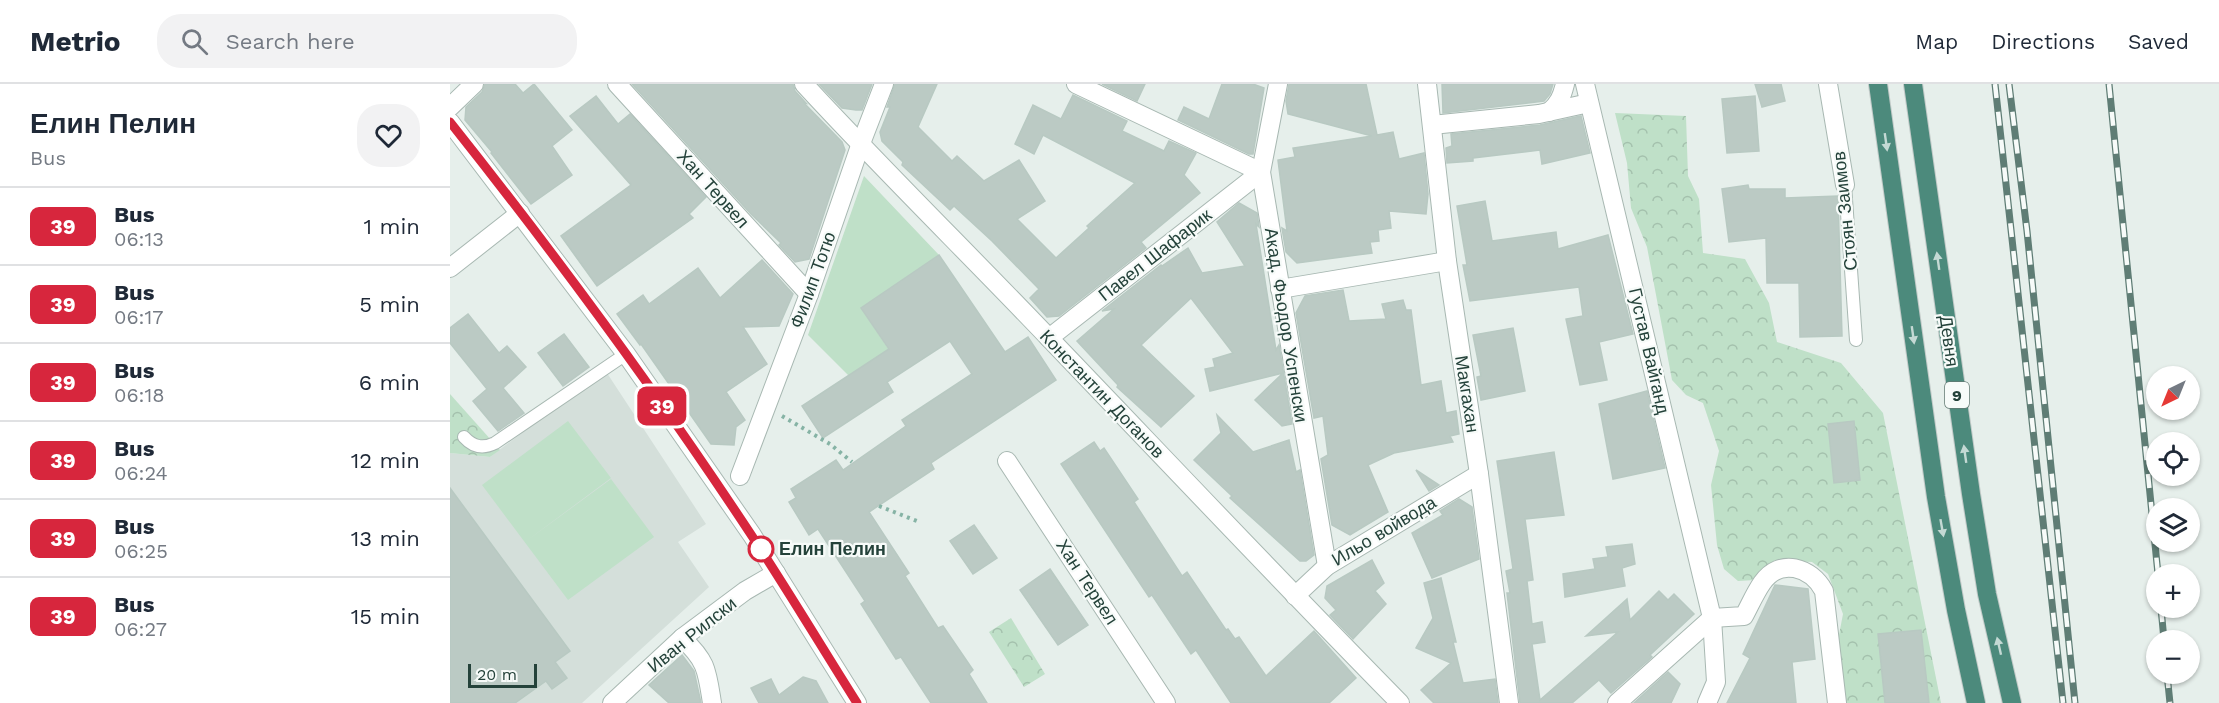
<!DOCTYPE html>
<html lang="en">
<head>
<meta charset="utf-8">
<style>
	body { margin:0; font-family:"Work Sans",sans-serif; background:#f2f2f3; color:#1f2937; height:100vh; display:flex; flex-direction:column; font-size:22px; white-space:nowrap }
	* { box-sizing:border-box; margin:0 }
	p { font-size:20px; color:#747a83 }
	.icon { flex:none; width:33px; height:33px; fill:none; stroke:currentColor; stroke-width:2; stroke-linecap:round; stroke-linejoin:round }
	.map { position:relative; flex:1; overflow:hidden }
	.drawer { display:flex; flex-direction:column; background:#fff; width:450px }
	.drawer>* { flex:none }
	.badge { padding:0 12px; border-radius:9px; font-size:21px; line-height:39px }
	.needle { width:39px; rotate:223deg }
	.buttons { position:absolute; left:1696px; top:282px; display:grid; gap:12px }
	.buttons a { display:grid; place-items:center; width:54px; height:54px; border-radius:50%; background:#fff; box-shadow:0 2px 4px #0004; font-size:30px }
	.scale { position:absolute; left:18px; bottom:15px; width:69px; box-sizing:border-box; padding-left:6px; border:3px solid #24423a; border-top:0; font-size:16px; line-height:21px; white-space:nowrap; color:#24423a; -webkit-text-stroke:4px #f7fbf9; paint-order:stroke }
	.map>.badge { position:absolute; translate:-50% -50%; box-shadow:0 0 0 3px #fff }
	.round { display:grid; place-items:center; flex:none; width:63px; height:63px; border-radius:24px; background:#f2f2f3 }
	.summary { display:flex; align-items:center; justify-content:space-between; height:102px; padding:0 30px }
	h1 { font-size:28px; font-weight:700; line-height:45px }
	ul { padding:0; list-style:none }
	li { display:flex; align-items:center; gap:18px; height:78px; padding:0 30px; border-top:2px solid #e0e1e3 }
	li div { flex:1 }
	li b { display:block; font-size:22px }
	li em { font-style:normal }
	li .badge { min-width:66px; font-weight:700; text-align:center }
	header { display:flex; align-items:center; gap:36px; box-sizing:border-box; height:84px; padding:0 30px; background:#fff; border-bottom:2px solid #e0e1e3 }
	header strong { font-size:28px }
	nav { display:flex; gap:33px; margin-inline-start:auto; font-size:21px }
	.search { width:420px; height:54px; background:#f2f2f3; display:flex; align-items:center; gap:15px; box-sizing:border-box; padding:0 21px; border-radius:24px; color:#747a83; font-size:22px }
	main { display:flex; flex:1; min-height:0 }
	.map>svg:first-child { display:block }
	.built { fill:#d4dfda }
	.grass { fill:#bfe0c8 }
	.forest { fill:url(#forest-crowns) }
	.building { fill:#bbcac4; stroke:#b8c9c2; stroke-width:1.5 }
	.lines { fill:none; stroke-linecap:round; stroke-linejoin:round }
	.service-casing { stroke:#a8b8b2; stroke-width:14 }
	.minor-casing { stroke:#a8b8b2; stroke-width:20 }
	.tertiary-casing { stroke:#a8b8b2; stroke-width:20 }
	.trunk-casing { stroke:#c2cac8; stroke-width:20 }
	.path { stroke:#86b3a5; stroke-width:4; stroke-dasharray:3 4.5; stroke-linecap:butt }
	.service { stroke:#fff; stroke-width:12 }
	.minor { stroke:#fff; stroke-width:18 }
	.tertiary { stroke:#fff; stroke-width:18 }
	.trunk { stroke:#4c8a7c; stroke-width:18 }
	.rail-casing { stroke:#5f7d75; stroke-width:7 }
	.rail { stroke:#f7fbf9; stroke-width:4.5; stroke-dasharray:14; stroke-linecap:butt }
	.oneway { fill:#c4d9d4 }
	.line-casing { stroke:#fff; stroke-width:14 }
	.line { stroke:#d7263d; stroke-width:9 }
	.stop-dot { fill:#fff; stroke:#d7263d; stroke-width:3 }
	.labels { text-anchor:middle; stroke-width:4.5; stroke-linejoin:round; paint-order:stroke }
	.shield { fill:#f7fbf9; stroke:#637a73; stroke-width:1.5 }
	.shield-label { font-size:16px; font-weight:bold; fill:#24423a }
	.street-label { font-size:18px; fill:#24423a; stroke:#f7fbf9 }
	.stop-label { font-size:18px; font-weight:bold; fill:#24423a; stroke:#f7fbf9; text-anchor:start }
</style>
</head>
<body>
<header>
<strong>Metrio</strong>
<div class="search"><svg class="icon" aria-label="search" viewBox="0 0 24 24"><circle cx="10" cy="10" r="6"/><path d="M15 15l6 6"/></svg>Search here</div>
<nav><a>Map</a><a>Directions</a><a>Saved</a></nav>
</header>
<main>
<section class="drawer">
<div class="summary"><div><h1>Елин Пелин</h1><p>Bus</p></div><a class="round"><svg class="icon" aria-label="heart" viewBox="0 0 24 24"><path d="M12 20l-8-8c-3-5 5-10 8-4 3-6 11-1 8 4z"/></svg></a></div>
<ul>
<li><span class="badge" style="background:#d7263d;color:#fff">39</span><div><b>Bus</b><p>06:13</p></div><em>1 min</em></li>
<li><span class="badge" style="background:#d7263d;color:#fff">39</span><div><b>Bus</b><p>06:17</p></div><em>5 min</em></li>
<li><span class="badge" style="background:#d7263d;color:#fff">39</span><div><b>Bus</b><p>06:18</p></div><em>6 min</em></li>
<li><span class="badge" style="background:#d7263d;color:#fff">39</span><div><b>Bus</b><p>06:24</p></div><em>12 min</em></li>
<li><span class="badge" style="background:#d7263d;color:#fff">39</span><div><b>Bus</b><p>06:25</p></div><em>13 min</em></li>
<li><span class="badge" style="background:#d7263d;color:#fff">39</span><div><b>Bus</b><p>06:27</p></div><em>15 min</em></li>
</ul>
</section>
<div class="map">
<svg width="1769" height="619" viewBox="0 0 1769 619">
	<defs>
		<pattern id="forest-crowns" width="20" height="18" patternUnits="userSpaceOnUse" patternTransform="scale(1.5)"><rect width="20" height="18" fill="#bfe0c8"/><path d="M2 6a3 3 0 1 1 6 0M12 15a3 3 0 1 1 6 0" fill="none" stroke="#a4c1ad"/></pattern>
	</defs>
	<rect width="100%" height="100%" fill="#e6efeb"/>
	<polygon class="built" points="155,286 256,440 228,458 259,503 132,619 0,619 0,369 40,373"/>
	<g class="grass">
		<polygon points="414,92 489,171 411,224 441,269 399,292 358,251"/>
		<polygon points="118,337 161,394 75,458 161,395 204,453 118,516 32,401"/>
	</g>
	<g class="forest">
		<polygon points="1165,29 1236,32 1238,92 1249,115 1253,169 1295,175 1319,219 1327,258 1391,279 1433,329 1491,619 1394,619 1388,556 1393,530 1378,490 1362,478 1325,476 1305,496 1288,497 1274,485 1267,461 1261,401 1269,367 1253,319 1236,311 1222,296 1197,163 1181,124 1177,79"/>
		<polygon points="0,310 50,366 40,373 0,369"/>
		<polygon points="561,534 595,590 574,603 539,548"/>
	</g>
	<g class="building">
		<polygon points="35,0 65,0 73,9 84,0 122,46 102,62 122,91 81,120 41,69 42,68 15,36 16,23 32,8"/>
		<polygon points="182,0 343,0 345,7 356,19 353,18 392,58 395,66 359,175 345,178 329,161 331,159 301,130"/>
		<polygon points="369,0 422,0 412,26 406,26 392,24"/>
		<polygon points="445,0 487,0 468,43 502,77 507,72 534,97 569,76 595,117 567,135 606,174 639,144 637,142 685,99 593,51 584,70 565,60 583,21 611,35 623,11 677,37 672,47 714,67 719,57 746,69 734,91 750,109 691,158 696,164 609,232 597,233 580,214 589,205 542,157 504,122 500,126 452,81 453,78 432,57 430,48 440,23 437,23"/>
		<polygon points="652,0 695,0 687,17"/>
		<polygon points="772,0 803,0 814,4 803,70 799,70 728,36 734,23 759,35"/>
		<polygon points="839,0 916,0 927,51 943,48 949,75 974,69 978,110 976,130 939,127 941,144 928,146 929,157 920,158 922,169 847,179 836,168 832,144 837,147 828,76 845,73 843,64 922,52 838,30 836,17"/>
		<polygon points="992,0 1103,0 1100,10 1094,17 993,29"/>
		<polygon points="1305,0 1331,0 1335,17 1312,23"/>
		<polygon points="146,12 168,40 180,30 256,113 239,130 243,134 147,202 111,152 181,101 120,32"/>
		<polygon points="1305,12 1309,67 1277,69 1272,15"/>
		<polygon points="1131,32 1140,69 1092,80 1090,66 1023,74 1023,77 997,79 996,64 1002,62 1001,50 1090,41"/>
		<polygon points="1298,101 1299,105 1335,105 1335,114 1388,112 1392,252 1350,253 1349,199 1317,199 1316,154 1279,158 1272,105"/>
		<polygon points="1035,117 1042,157 1106,148 1108,165 1158,151 1183,250 1149,258 1157,296 1130,301 1116,235 1133,232 1129,203 1020,217 1013,181 1017,181 1007,122"/>
		<polygon points="789,119 807,129 809,143 806,140 826,266 829,261 842,340 832,342 805,316 833,289 760,307 755,285 765,283 763,275 783,269 741,214 691,261 744,312 711,343 667,303 668,301 627,257 664,225 652,227 711,181 712,182 738,164 752,189 795,182 767,138"/>
		<polygon points="489,171 555,268 578,253 606,296 481,379 484,385 419,428 459,489 455,492 488,544 493,542 523,586 519,590 537,619 481,619 451,573 446,575 411,520 415,517 368,445 359,451 339,418 346,414 341,405 386,376 393,386 456,342 452,336 522,290 500,257 437,298 443,308 373,354 352,322 439,265 411,224"/>
		<polygon points="312,176 343,210 329,242 293,243 317,280 276,308 295,336 286,343 284,361 261,360 191,260 190,261 167,230 193,211 199,220 248,184 270,214"/>
		<polygon points="893,206 899,237 936,235 932,220 953,216 956,226 961,226 971,301 991,297 996,329 1006,327 1009,350 1000,352 1003,358 944,369 918,381 938,428 900,451 882,441 871,375 878,371 873,332 864,334 846,229 855,212"/>
		<polygon points="18,230 49,269 57,262 76,283 53,304 74,329 48,347 23,317 37,305 0,259 0,244"/>
		<polygon points="1063,244 1075,307 1031,316 1027,293 1031,292 1023,251"/>
		<polygon points="114,250 139,283 113,302 88,269"/>
		<polygon points="1197,307 1215,384 1163,395 1149,320"/>
		<polygon points="767,331 803,368 839,356 846,388 850,386 864,471 856,477 850,477 780,414 782,412 744,376 771,349"/>
		<polygon points="1404,337 1410,396 1384,399 1378,340"/>
		<polygon points="644,358 650,367 654,364 688,415 684,418 732,492 737,488 776,546 778,545 785,555 789,553 816,592 864,547 906,594 879,619 781,619 746,566 741,570 702,511 699,513 611,380"/>
		<polygon points="1104,368 1114,431 1075,435 1083,496 1077,497 1082,540 1092,538 1095,558 1082,560 1090,616 1168,548 1136,552 1177,515 1180,536 1209,507 1218,516 1224,510 1244,530 1200,571 1202,573 1161,609 1149,596 1122,619 1070,619 1057,509 1060,509 1056,487 1063,485 1047,377"/>
		<polygon points="966,386 989,401 979,407"/>
		<polygon points="0,404 120,567 105,578 117,594 102,605 96,597 65,619 0,619"/>
		<polygon points="1009,415 1022,423 1029,475 982,494 962,449 993,431 990,427"/>
		<polygon points="524,441 547,474 523,490 500,457"/>
		<polygon points="1182,460 1185,480 1172,484 1175,502 1115,513 1113,490 1145,485 1143,475 1158,473 1156,463"/>
		<polygon points="922,476 934,499 925,507 936,520 903,555 880,531 886,526 875,514 877,502"/>
		<polygon points="600,485 638,541 608,561 570,506"/>
		<polygon points="991,494 1006,558 1003,558 1013,599 1045,595 1048,619 984,619 971,606 1001,579 966,564 983,534 974,499"/>
		<polygon points="1325,501 1358,505 1365,575 1342,578 1346,619 1277,619 1300,574 1293,570"/>
		<polygon points="1471,546 1479,619 1435,619 1428,550"/>
		<polygon points="232,571 244,587 251,619 219,619 199,601"/>
		<polygon points="1218,588 1230,600 1221,619 1184,619"/>
		<polygon points="353,593 366,597 378,619 309,619 301,604 321,595 329,611"/>
	</g>
	<g class="lines">
		<defs>
			<g id="service">
				<polyline points="1395,101 1406,256"/>
				<path d="M14,353C23,363 33,365 45,359L176,270"/>
			</g>
			<g id="minor">
				<polyline points="167,0 359,210"/>
				<path d="M354,0C434,87 518,169 599,254C716,376 832,499 950,619"/>
				<polyline points="828,0 811,88 877,482"/>
				<polyline points="977,0 997,177 1029,390 1059,619"/>
				<polyline points="1135,0 1262,534 1266,598 1257,619"/>
				<polyline points="1378,0 1395,101"/>
				<polyline points="0,23 24,0"/>
				<path d="M1099,28C1109,20 1112,12 1115,0"/>
				<polyline points="982,41 1089,30 1139,19"/>
				<polyline points="0,184 70,129"/>
				<polyline points="830,205 997,177"/>
				<polyline points="599,254 811,88 626,0"/>
				<polyline points="557,377 716,619"/>
				<polyline points="290,392 359,210 410,62 434,0"/>
				<polyline points="845,512 877,482 1029,390"/>
				<path d="M232,554C257,577 257,587 262,619"/>
				<polyline points="162,619 232,554 295,507 326,489"/>
				<path d="M1167,619L1262,534L1294,532C1300,521 1305,509 1312,499C1330,473 1361,483 1374,507L1387,619"/>
			</g>
			<polyline id="tertiary" points="0,38 176,270 302,451 407,619"/>
			<g id="trunk">
				<polyline points="1428,0 1486,413 1506,526 1526,619"/>
				<polyline points="1463,0 1521,410 1537,510 1562,619"/>
			</g>
		</defs>
		<use href="#service" class="service-casing"/>
		<use href="#minor" class="minor-casing"/>
		<use href="#tertiary" class="tertiary-casing"/>
		<use href="#trunk" class="trunk-casing"/>
		<g class="path">
			<polyline points="332,332 380,360 402,378"/>
			<polyline points="429,422 467,437"/>
		</g>
		<use href="#service" class="service"/>
		<use href="#minor" class="minor"/>
		<use href="#tertiary" class="tertiary"/>
		<use href="#trunk" class="trunk"/>
		<defs>
			<g id="rail">
				<polyline points="1545,0 1613,619"/>
				<polyline points="1559,0 1577,147 1625,619"/>
				<polyline points="1659,0 1708,490"/>
				<polyline points="1711,524 1714,556"/>
				<polyline points="1717,590 1720,619"/>
			</g>
		</defs>
		<use href="#rail" class="rail-casing"/>
		<use href="#rail" class="rail"/>
	</g>
	<defs><path id="oneway-solid" d="M-6-.8H1V-3.2L6.5 0L1 3.2V.8H-6Z" transform="scale(1.5)"/></defs>
	<g class="oneway">
		<use href="#oneway-solid" transform="translate(1436 58) rotate(82)"/>
		<use href="#oneway-solid" transform="translate(1488 177) rotate(-98)"/>
		<use href="#oneway-solid" transform="translate(1463 251) rotate(82)"/>
		<use href="#oneway-solid" transform="translate(1515 370) rotate(-98)"/>
		<use href="#oneway-solid" transform="translate(1492 444) rotate(80)"/>
		<use href="#oneway-solid" transform="translate(1549 562) rotate(-103)"/>
	</g>
	<g class="lines">
		<defs>
			<path id="line" d="M0,38C105,170 207,308 300,449C337,505 371,562 407,619"/>
		</defs>
		<use href="#line" class="line-casing"/>
		<use href="#line" class="line"/>
	</g>
	<circle class="stop-dot" cx="311" cy="465" r="12"/>
	<g class="labels">
		<rect class="shield" x="1495" y="298" width="24" height="26" rx="4.5"/>
		<g class="shield-label">
			<text x="1507" y="317">9</text>
		</g>
		<g class="street-label">
			<text transform="translate(263 105) rotate(48)" y="6">Хан Тервел</text>
			<text transform="translate(1395 127) rotate(-96)" y="6">Стоян Заимов</text>
			<text transform="translate(705 171) rotate(-38)" y="6">Павел Шафарик</text>
			<text transform="translate(363 196) rotate(-70)" y="6">Филип Тотю</text>
			<text transform="translate(836 241) rotate(81)" y="6">Акад. Фьодор Успенски</text>
			<text transform="translate(1499 257) rotate(82)" y="6">Девня</text>
			<text transform="translate(1199 267) rotate(77)" y="6">Густав Вайганд</text>
			<text transform="translate(652 310) rotate(46)" y="6">Константин Доганов</text>
			<text transform="translate(1017 310) rotate(81)" y="6">Макгахан</text>
			<text transform="translate(934 447) rotate(-31)" y="6">Ильо войвода</text>
			<text transform="translate(637 498) rotate(57)" y="6">Хан Тервел</text>
			<text transform="translate(242 551) rotate(-39)" y="6">Иван Рилски</text>
		</g>
		<g class="stop-label">
			<text x="329" y="471">Елин Пелин</text>
		</g>
	</g>
</svg>
<div class="buttons">
<a><svg class="needle" viewBox="-14 -14 28 28"><path d="M0-13l5 13h-10z" fill="#e53935"/><path d="M0 13l5-13h-10z" fill="#747a83"/></svg></a>
<a><svg class="icon" aria-label="locate" viewBox="0 0 24 24"><circle cx="12" cy="12" r="6"/><path d="M12 2v4M12 18v4M2 12h4M18 12h4"/></svg></a>
<a><svg class="icon" aria-label="layers" viewBox="0 0 24 24"><path d="M12 4l9 5-9 5-9-5zM3 14l9 5 9-5"/></svg></a>
<a>+</a>
<a>−</a>
</div>
<div class="scale">20 m</div>
<b class="badge" style="left:212px;top:322px;background:#d7263d;color:#fff">39</b>
</div>
</main>
</body>
</html>
